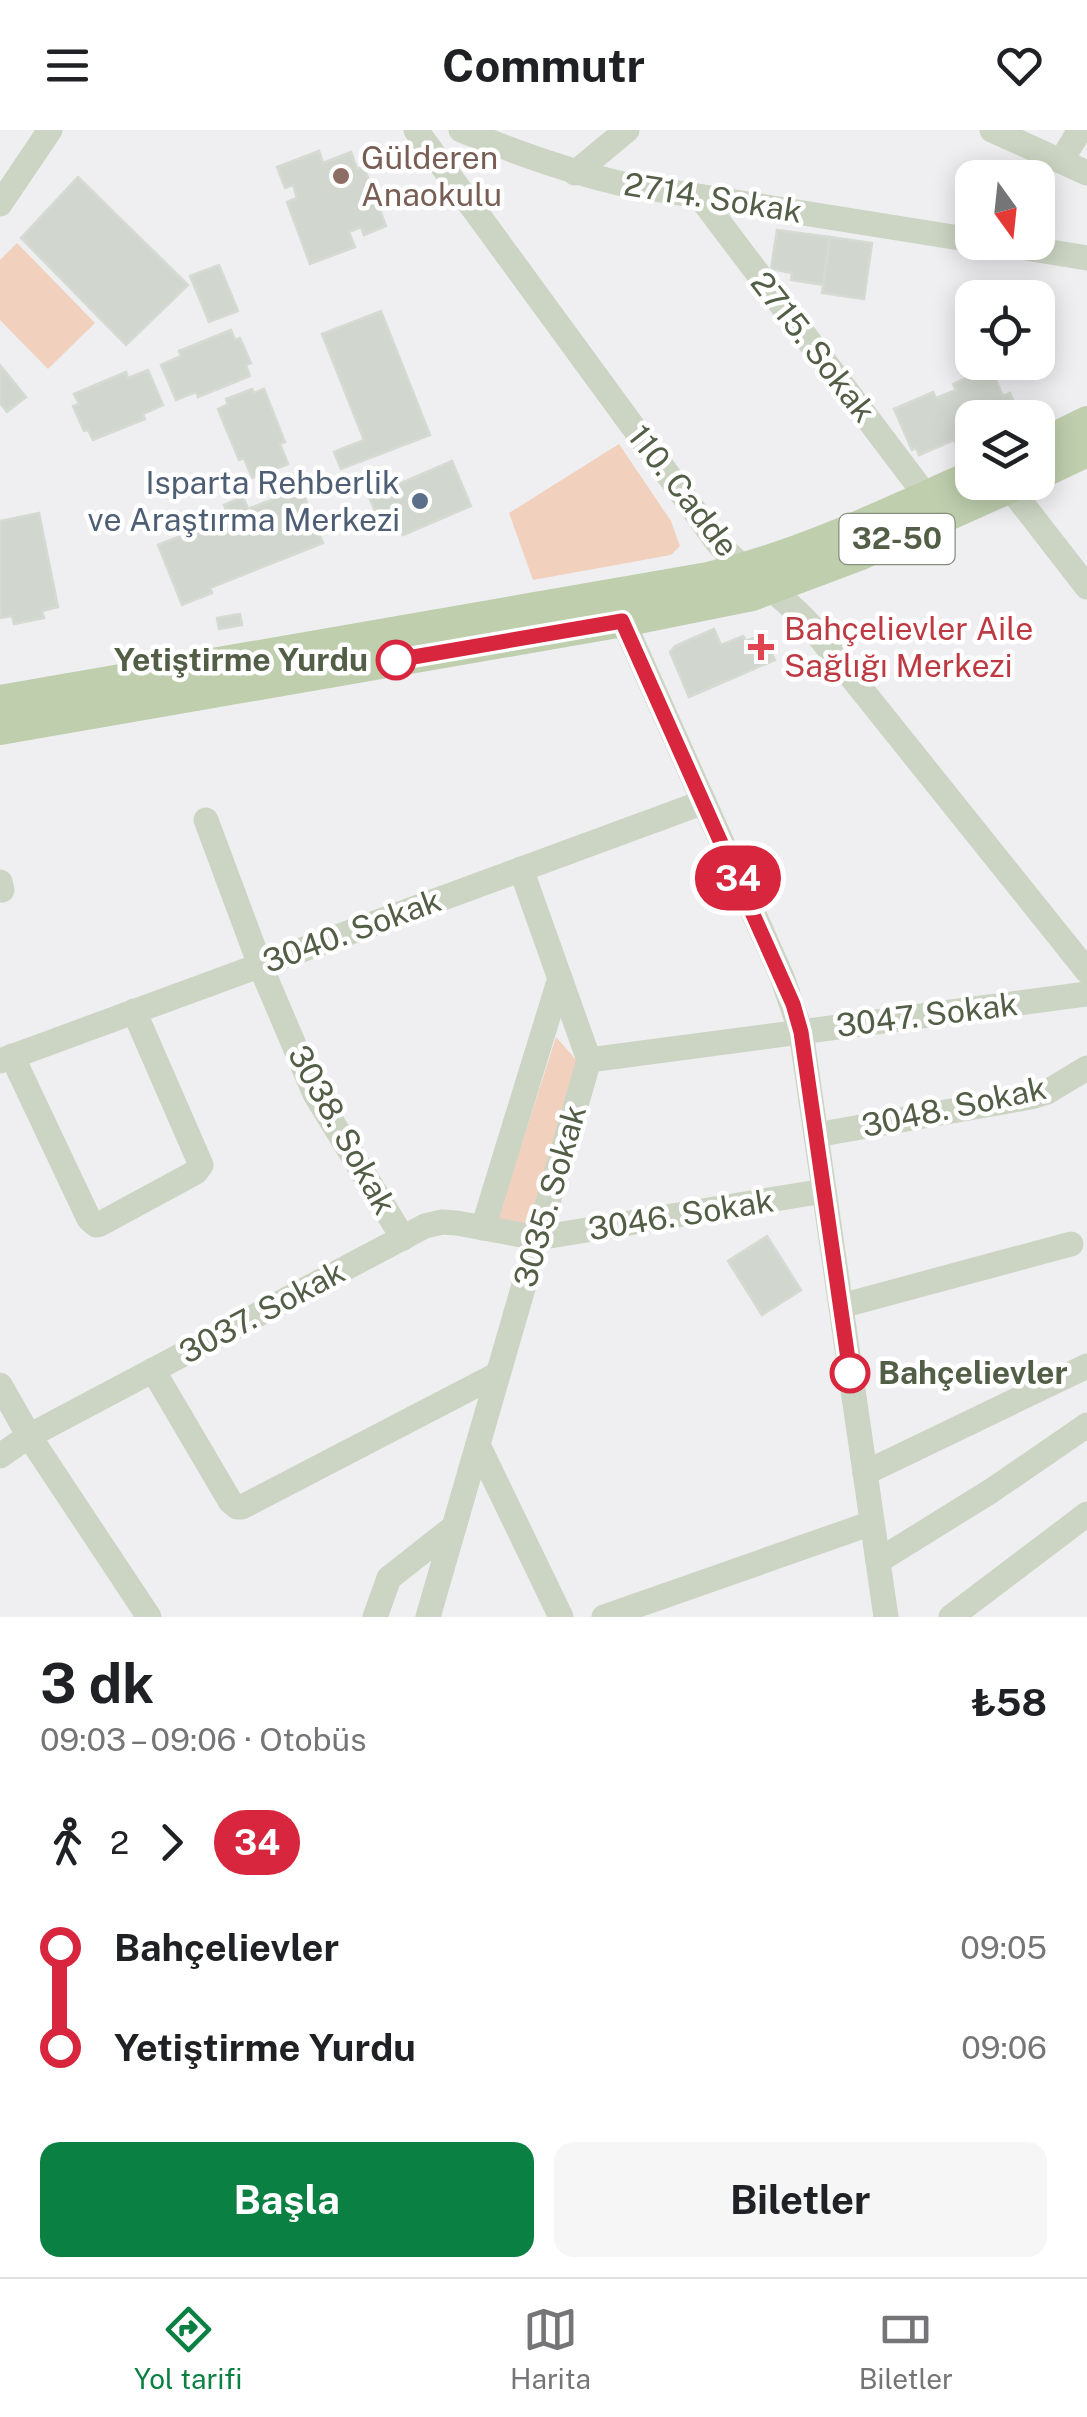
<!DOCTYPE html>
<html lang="tr">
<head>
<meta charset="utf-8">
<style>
	body { margin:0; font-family:"Public Sans",sans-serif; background:#f6f6f6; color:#202124; height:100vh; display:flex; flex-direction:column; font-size:38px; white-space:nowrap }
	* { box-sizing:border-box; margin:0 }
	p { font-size:32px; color:#757577 }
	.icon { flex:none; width:55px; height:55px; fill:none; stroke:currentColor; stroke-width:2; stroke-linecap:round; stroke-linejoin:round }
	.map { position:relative; height:1487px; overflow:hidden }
	.panel { display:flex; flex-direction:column; background:#fff; flex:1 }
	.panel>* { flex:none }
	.badge { padding:0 20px; border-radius:32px; font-size:35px; line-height:65px }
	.needle { width:65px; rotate:165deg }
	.buttons { position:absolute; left:955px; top:30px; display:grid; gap:20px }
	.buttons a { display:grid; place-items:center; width:100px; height:100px; border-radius:20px; background:#fff; box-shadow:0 5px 25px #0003; font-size:50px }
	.map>.badge { position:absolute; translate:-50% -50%; box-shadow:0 0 0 5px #fff }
	.legs { display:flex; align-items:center; gap:15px; height:110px; padding:0 40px; font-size:32px }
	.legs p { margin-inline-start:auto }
	.headline { display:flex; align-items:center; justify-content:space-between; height:170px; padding:0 40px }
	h1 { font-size:55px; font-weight:700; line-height:75px }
	.primary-button { display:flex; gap:20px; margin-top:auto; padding:20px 40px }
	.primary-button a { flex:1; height:115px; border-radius:20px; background:#0b8043; color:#fff; font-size:40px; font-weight:700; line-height:115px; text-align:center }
	.primary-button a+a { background:#f6f6f6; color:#202124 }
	ul { padding:0 40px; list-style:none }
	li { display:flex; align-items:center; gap:35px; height:100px; font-size:38px }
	li i { display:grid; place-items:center; width:15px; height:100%; margin:0 12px; background:currentColor }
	li i::after { content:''; width:25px; height:25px; margin:-12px; border:8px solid; border-radius:50%; background:#fff }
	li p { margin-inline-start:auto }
	li:first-child i { background:linear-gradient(#0000 50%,currentColor 0) }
	li:last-child i { background:linear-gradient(currentColor 50%,#0000 0) }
	header { display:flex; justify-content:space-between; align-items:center; height:130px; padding:0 40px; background:#fff; font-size:45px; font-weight:700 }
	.dock { display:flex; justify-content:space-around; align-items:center; height:140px; border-top:2px solid #e0e0e0; background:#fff; font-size:28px; color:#757577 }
	.dock a { display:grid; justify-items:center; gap:5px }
	.dock .active { color:#0b8043 }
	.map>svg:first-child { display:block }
	.green { fill:#f1d1bd }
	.building { fill:#d1d7ce; stroke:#d5dbd3; stroke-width:2.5 }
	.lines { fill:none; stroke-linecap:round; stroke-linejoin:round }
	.minor { stroke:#ccd5c3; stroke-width:25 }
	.major { stroke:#bfcfae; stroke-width:32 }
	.line-1-casing { stroke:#fff; stroke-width:22 }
	.line-1 { stroke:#d7263d; stroke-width:15 }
	.education-dot { fill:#8d6e63; stroke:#fff; stroke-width:4 }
	.service-dot { fill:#5c6f8a; stroke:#fff; stroke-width:4 }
	.health-dot { fill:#e0444e; stroke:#fff; stroke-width:4 }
	.stop-1-dot { fill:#fff; stroke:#d7263d; stroke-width:5 }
	.labels { text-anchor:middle; stroke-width:9; stroke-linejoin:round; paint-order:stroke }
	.shield { fill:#fff; stroke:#878e7e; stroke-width:2.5 }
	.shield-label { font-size:30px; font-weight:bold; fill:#535e47 }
	.education-label { font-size:32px; fill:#785e54; stroke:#fff; text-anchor:start }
	.street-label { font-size:32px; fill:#535e47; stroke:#fff }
	.service-label { font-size:32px; fill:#4e5e75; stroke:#fff; text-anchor:end }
	.health-label { font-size:32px; fill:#be3a42; stroke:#fff; text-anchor:start }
	.stop-label { font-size:32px; font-weight:bold; fill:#535e47; stroke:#fff; text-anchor:end }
</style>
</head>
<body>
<header><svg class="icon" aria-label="menu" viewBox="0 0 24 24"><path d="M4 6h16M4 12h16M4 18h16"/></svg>Commutr<svg class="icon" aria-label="heart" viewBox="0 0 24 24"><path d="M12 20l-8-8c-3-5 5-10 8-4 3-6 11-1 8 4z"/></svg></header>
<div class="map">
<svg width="1087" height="1487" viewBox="0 0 1087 1487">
	<rect width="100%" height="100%" fill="#efeff2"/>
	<g class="green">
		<polygon points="17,113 95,193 48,239 0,190 0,130"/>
		<polygon points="619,314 671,391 680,416 671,425 533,450 509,383"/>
		<polygon points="556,907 577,931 530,1092 526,1094 497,1091"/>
	</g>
	<g class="building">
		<polygon points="319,21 323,33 351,22 357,39 364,37 386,96 364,105 361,97 349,102 355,117 310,134 287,72 297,68 293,55 285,58 277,37"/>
		<polygon points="78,47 188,155 126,215 21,108"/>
		<polygon points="777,100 830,107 824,155 791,150 792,143 771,139"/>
		<polygon points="830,107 872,113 864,169 822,163"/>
		<polygon points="219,135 238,181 209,192 190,146"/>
		<polygon points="381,181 430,305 341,339 334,322 364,310 322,204"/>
		<polygon points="231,200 235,210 240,208 251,233 246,235 250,246 198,267 196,262 176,270 161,235 181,226 179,221"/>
		<polygon points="0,235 26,267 7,282 0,273"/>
		<polygon points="990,237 1003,266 1010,263 1018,282 1005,288 972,288 972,307 956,314 954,310 919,325 916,318 912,320 894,279 933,262 936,268 956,260 953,254"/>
		<polygon points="148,240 163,275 143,284 145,289 93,310 88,300 84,301 73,276 79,274 74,264 126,242 128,248"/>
		<polygon points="252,259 254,263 264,259 285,312 280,314 288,334 252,348 244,328 239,330 218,279 228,274 226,269"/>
		<polygon points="452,331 471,376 403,405 399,395 384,402 369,367"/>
		<polygon points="301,358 323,413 210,458 212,463 182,475 158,415 229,387 224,375 243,367 248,379"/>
		<polygon points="39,383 58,477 42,481 44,488 14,494 12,486 0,488 0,391"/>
		<polygon points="240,484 242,495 219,499 217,488"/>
		<polygon points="714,499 721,515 743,506 746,511 763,504 775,530 689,567 670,522 675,516"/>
		<polygon points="767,1106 801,1160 762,1185 728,1131"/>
	</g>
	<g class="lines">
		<g class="minor">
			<path d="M416,0L718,413C745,444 782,463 809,494L1087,841"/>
			<path d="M461,0C514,22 567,41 623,54L972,110"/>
			<polyline points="992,0 1087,43"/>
			<polyline points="1061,31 1080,0"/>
			<polyline points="575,43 627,0"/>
			<polyline points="700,67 927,367"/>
			<polyline points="0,74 50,0"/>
			<polyline points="989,112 1087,128"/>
			<polyline points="1010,358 1087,457"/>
			<polyline points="623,491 782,847 801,902 886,1487"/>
			<polyline points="206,690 260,835 315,964 403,1108"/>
			<polyline points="0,752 2,760"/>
			<polyline points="12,926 89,1089 96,1095 100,1094 196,1042 201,1035 134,881"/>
			<polyline points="589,930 1087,864"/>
			<polyline points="0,931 704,672"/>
			<polyline points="816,1005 1031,967 1047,962 1087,938"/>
			<polyline points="483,1098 560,848"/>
			<polyline points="841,1176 1071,1114"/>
			<polyline points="153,1240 230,1371 237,1377 242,1377 498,1244"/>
			<polyline points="0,1255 29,1306 149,1487"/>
			<polyline points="478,1315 561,1487"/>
			<polyline points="0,1326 29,1306 425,1096 442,1092 457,1093 538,1108 824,1061"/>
			<polyline points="865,1343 1087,1236"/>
			<polyline points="878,1431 991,1361 1087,1295"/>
			<polyline points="375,1487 389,1448 454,1397"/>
			<polyline points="428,1487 589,930 521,739"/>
			<polyline points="604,1487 872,1393"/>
			<polyline points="951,1487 1087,1384"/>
		</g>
		<g class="major">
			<polyline points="1038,316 1087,292"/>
			<polyline points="1038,344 1087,321"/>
			<path d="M0,571L708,448C800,426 886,385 972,346"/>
			<polyline points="0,599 623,491 752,465 861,424 1021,352"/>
		</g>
	</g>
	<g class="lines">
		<defs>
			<polyline id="line-1" points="396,530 622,491 793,874 801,902 850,1243"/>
		</defs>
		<use href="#line-1" class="line-1-casing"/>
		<use href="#line-1" class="line-1"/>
	</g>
	<circle class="education-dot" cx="341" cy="46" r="10"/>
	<circle class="service-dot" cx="420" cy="371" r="10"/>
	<path class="health-dot" d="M756 502h10v10h10v10h-10v10h-10v-10h-10v-10h10z"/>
	<g class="stop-1-dot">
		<circle cx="396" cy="530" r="18"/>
		<circle cx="850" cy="1243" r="18"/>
	</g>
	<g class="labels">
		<rect class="shield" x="839.5" y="384" width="115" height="50" rx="8"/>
		<g class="shield-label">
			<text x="897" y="419">32-50</text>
		</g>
		<g class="education-label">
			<text x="361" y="39">Gülderen<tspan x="361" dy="37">Anaokulu</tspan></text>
		</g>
		<g class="street-label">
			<text transform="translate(713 68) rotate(9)" y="11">2714. Sokak</text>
			<text transform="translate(813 217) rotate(52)" y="11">2715. Sokak</text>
			<text transform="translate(683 361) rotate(52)" y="11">110. Cadde</text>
			<text transform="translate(352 801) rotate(-20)" y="11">3040. Sokak</text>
			<text transform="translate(927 885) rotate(-7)" y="11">3047. Sokak</text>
			<text transform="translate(954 977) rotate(-12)" y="11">3048. Sokak</text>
			<text transform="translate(342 1000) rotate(61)" y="11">3038. Sokak</text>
			<text transform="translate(550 1066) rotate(-74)" y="11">3035. Sokak</text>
			<text transform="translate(681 1085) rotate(-9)" y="11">3046. Sokak</text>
			<text transform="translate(262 1182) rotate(-28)" y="11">3037. Sokak</text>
		</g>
		<g class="service-label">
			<text x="400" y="364">Isparta Rehberlik<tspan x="400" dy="37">ve Araştırma Merkezi</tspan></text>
		</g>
		<g class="health-label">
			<text x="784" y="510">Bahçelievler Aile<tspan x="784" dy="37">Sağlığı Merkezi</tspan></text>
		</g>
		<g class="stop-label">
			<text x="368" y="541">Yetiştirme Yurdu</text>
			<text x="878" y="1254" text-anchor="start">Bahçelievler</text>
		</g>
	</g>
</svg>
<div class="buttons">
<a><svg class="needle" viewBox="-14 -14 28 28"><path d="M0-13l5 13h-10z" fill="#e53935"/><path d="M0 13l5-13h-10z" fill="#757577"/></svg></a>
<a><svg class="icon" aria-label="locate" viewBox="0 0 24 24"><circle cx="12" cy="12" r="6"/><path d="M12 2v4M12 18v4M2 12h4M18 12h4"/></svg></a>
<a><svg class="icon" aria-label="layers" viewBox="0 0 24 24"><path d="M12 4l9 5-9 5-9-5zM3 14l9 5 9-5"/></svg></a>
</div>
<b class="badge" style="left:738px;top:748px;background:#d7263d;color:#fff">34</b>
</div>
<section class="panel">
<div class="headline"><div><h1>3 dk</h1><p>09:03 – 09:06 · Otobüs</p></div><b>₺58</b></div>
<div class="legs"><svg class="icon" aria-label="walk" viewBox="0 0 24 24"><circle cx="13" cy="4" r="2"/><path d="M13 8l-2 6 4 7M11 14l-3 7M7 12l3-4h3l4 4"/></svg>2<svg class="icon" aria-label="forward" viewBox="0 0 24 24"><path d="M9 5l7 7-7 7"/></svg><b class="badge" style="background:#d7263d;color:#fff">34</b></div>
<ul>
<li><i style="color:#d7263d"></i><b>Bahçelievler</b><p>09:05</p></li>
<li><i style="color:#d7263d"></i><b>Yetiştirme Yurdu</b><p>09:06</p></li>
</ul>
<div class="primary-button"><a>Başla</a><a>Biletler</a></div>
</section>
<nav class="dock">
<a class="active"><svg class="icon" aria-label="directions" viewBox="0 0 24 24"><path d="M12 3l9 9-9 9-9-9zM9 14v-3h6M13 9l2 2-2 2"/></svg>Yol tarifi</a>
<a><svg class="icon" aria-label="map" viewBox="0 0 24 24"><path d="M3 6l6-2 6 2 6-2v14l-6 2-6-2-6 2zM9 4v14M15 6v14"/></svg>Harita</a>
<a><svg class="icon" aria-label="tickets" viewBox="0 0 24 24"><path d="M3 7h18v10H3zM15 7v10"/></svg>Biletler</a>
</nav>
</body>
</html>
